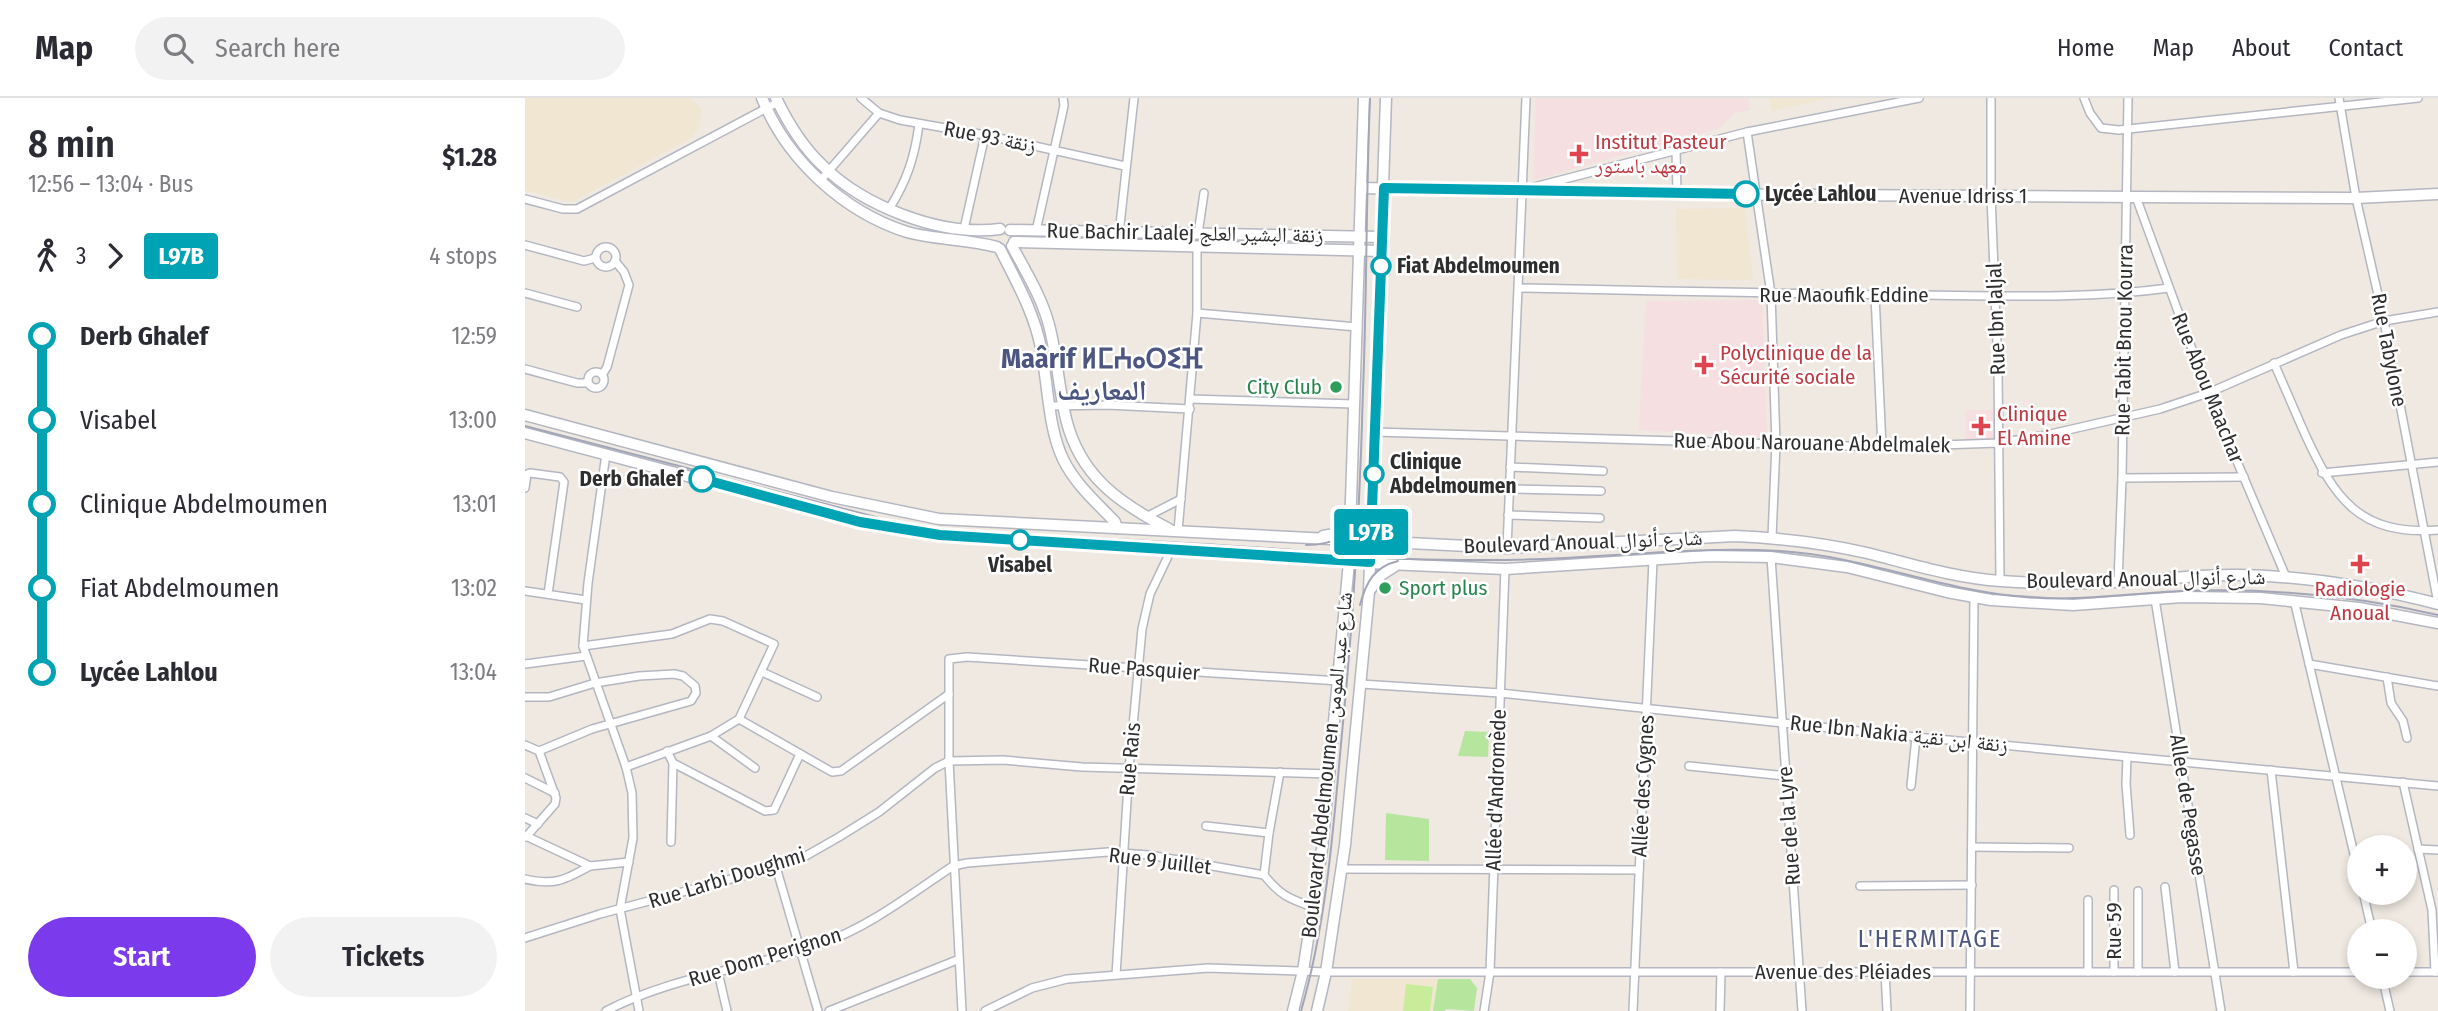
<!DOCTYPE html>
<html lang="en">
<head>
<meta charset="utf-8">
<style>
	body { margin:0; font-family:"Fira Sans Condensed","Noto Naskh Arabic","Noto Sans Tifinagh",sans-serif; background:#f2f2f3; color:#2b2b33; height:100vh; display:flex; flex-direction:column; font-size:26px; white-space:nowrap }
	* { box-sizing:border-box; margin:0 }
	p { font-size:23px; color:#7c7c81 }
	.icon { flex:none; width:38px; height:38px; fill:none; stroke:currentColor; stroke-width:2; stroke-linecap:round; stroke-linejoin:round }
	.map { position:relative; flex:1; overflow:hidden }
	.details { display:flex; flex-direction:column; background:#fff; width:525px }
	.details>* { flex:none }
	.badge { padding:0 14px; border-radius:5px; font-size:24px; line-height:46px }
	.buttons { position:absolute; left:1822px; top:737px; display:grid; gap:14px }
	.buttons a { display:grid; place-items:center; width:70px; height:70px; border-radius:50%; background:#fff; box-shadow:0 4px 10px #0003; font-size:35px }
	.map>.badge { position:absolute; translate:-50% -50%; box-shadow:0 0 0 4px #fff }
	.legs { display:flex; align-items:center; gap:10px; height:77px; padding:0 28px; font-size:23px }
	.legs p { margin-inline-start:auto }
	.overview { display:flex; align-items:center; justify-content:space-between; height:119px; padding:0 28px }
	h1 { font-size:38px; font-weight:600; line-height:52px }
	.cta { display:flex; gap:14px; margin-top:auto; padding:14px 28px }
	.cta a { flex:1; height:80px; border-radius:42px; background:#7c3aed; color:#fff; font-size:28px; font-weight:600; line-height:80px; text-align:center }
	.cta a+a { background:#f2f2f3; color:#2b2b33 }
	ul { padding:0 28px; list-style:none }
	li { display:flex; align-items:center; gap:24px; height:84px; font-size:26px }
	li i { display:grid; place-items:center; width:10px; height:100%; margin:0 9px; background:currentColor }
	li i::after { content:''; width:18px; height:18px; margin:-9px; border:5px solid; border-radius:50%; background:#fff }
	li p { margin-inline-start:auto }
	li:first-child i { background:linear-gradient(#0000 50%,currentColor 0) }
	li:last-child i { background:linear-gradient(currentColor 50%,#0000 0) }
	header { display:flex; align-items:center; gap:42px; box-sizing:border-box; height:98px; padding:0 35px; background:#fff; border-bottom:2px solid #e1e1e2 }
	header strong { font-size:33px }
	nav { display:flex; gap:38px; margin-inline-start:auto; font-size:24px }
	.search { width:490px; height:63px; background:#f2f2f3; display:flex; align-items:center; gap:18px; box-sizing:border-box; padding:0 24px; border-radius:38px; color:#7c7c81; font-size:26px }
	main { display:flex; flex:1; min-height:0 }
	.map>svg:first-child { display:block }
	.education { fill:#f0e6d1 }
	.medical { fill:#f5dfe0 }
	.green { fill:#b6e59e }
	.pitch { fill:#c9ec9a }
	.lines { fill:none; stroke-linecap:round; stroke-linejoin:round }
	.street-casing { stroke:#b4b7c1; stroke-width:10 }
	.secondary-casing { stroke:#b4b7c1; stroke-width:13 }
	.street { stroke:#fff; stroke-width:7 }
	.secondary { stroke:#fff; stroke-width:10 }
	.tram { stroke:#a3a6b8; stroke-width:2 }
	.line-1-casing { stroke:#fff; stroke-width:16 }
	.line-1 { stroke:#00a3b4; stroke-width:10 }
	.health-dot { fill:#e0444e; stroke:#fff; stroke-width:2.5 }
	.stop-1-dot { fill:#fff; stroke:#00a3b4; stroke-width:3.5 }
	.leisure-dot { fill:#2e9e5b; stroke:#fff; stroke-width:2.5 }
	.labels { text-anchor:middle; stroke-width:5; stroke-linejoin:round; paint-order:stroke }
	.street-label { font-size:21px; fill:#2e2e2e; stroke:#fff }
	.health-label { font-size:21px; fill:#be3a42; stroke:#fff; text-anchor:start }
	.stop-label { font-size:21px; font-weight:bold; fill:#2e2e2e; stroke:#fff; text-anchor:start }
	.leisure-label { font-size:21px; fill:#27864d; stroke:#fff; text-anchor:end }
	.quarter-label { font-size:24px; letter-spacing:2px; fill:#4d5680; stroke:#fff }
	.district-label { font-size:28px; font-weight:bold; fill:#4d5680; stroke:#fff }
</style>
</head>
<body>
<header>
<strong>Map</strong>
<div class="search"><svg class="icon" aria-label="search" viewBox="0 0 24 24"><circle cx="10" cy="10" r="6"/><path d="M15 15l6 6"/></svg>Search here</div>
<nav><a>Home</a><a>Map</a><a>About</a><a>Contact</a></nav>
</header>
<main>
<section class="details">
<div class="overview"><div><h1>8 min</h1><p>12:56 – 13:04 · Bus</p></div><b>$1.28</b></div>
<div class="legs"><svg class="icon" aria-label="walk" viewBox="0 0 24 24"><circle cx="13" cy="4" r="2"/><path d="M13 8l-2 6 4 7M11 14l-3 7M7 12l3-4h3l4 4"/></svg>3<svg class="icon" aria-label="forward" viewBox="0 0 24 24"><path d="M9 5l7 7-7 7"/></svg><b class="badge" style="background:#00a3b4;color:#fff">L97B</b><p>4 stops</p></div>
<ul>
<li><i style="color:#00a3b4"></i><b>Derb Ghalef</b><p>12:59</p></li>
<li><i style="color:#00a3b4"></i><span>Visabel</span><p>13:00</p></li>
<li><i style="color:#00a3b4"></i><span>Clinique Abdelmoumen</span><p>13:01</p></li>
<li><i style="color:#00a3b4"></i><span>Fiat Abdelmoumen</span><p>13:02</p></li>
<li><i style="color:#00a3b4"></i><b>Lycée Lahlou</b><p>13:04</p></li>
</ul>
<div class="cta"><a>Start</a><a>Tickets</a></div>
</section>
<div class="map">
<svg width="1913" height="913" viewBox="0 0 1913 913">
	<rect width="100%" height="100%" fill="#efe9e1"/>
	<g class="education">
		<polygon points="0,0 165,0 177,11 174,29 166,40 47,104 0,92"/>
		<polygon points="1244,0 1305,0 1247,13"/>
		<polygon points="1220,110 1228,182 1152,181 1151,111"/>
		<polygon points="827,881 913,881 908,913 823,913"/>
	</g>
	<g class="medical">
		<polygon points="1011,0 1223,0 1225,12 1210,15 1193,31 1008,82"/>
		<polygon points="1237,202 1242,339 1114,332 1121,203"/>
		<polygon points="1441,312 1472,312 1473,345 1440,346"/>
	</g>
	<g class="green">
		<polygon points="940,633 964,634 963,659 933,658"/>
		<polygon points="861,715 904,721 904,763 860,762"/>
		<polygon points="913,881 945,881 952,890 949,913 921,911 920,913 908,913"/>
	</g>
	<polygon class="pitch" points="881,886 908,889 905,913 878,913"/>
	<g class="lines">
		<defs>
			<g id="street">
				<polyline points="336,0 354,15 375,22 460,37 600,68"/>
				<polyline points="1466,0 1466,98 1473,271 1475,483"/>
				<polyline points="1559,0 1565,15 1576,30 1594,32 1893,0"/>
				<polyline points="1814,0 1831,100 1859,223 1913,505"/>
				<polyline points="1222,34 1246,196 1251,346 1247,439"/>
				<polyline points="1151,51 1152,96"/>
				<polyline points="295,83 354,15"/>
				<polyline points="1005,90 1222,34 1394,0"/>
				<polyline points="1611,99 1683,295 1761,479"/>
				<polyline points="0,101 38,111 52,111 253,4"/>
				<path d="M364,111C382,83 390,58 394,26"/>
				<polyline points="439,131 460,37"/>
				<polyline points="511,133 537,17 539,7 538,0"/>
				<polyline points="673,136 679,95"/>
				<polyline points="593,145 609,0"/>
				<polyline points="0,147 59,163 70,160"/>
				<circle cx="81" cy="159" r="10"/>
				<path d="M994,190C1129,193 1264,196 1399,197C1480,198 1563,201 1644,190"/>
				<polyline points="0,195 52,209"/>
				<polyline points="1350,197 1357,349"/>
				<polyline points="672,215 832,229"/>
				<path d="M1749,265C1759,288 1769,311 1779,334C1809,400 1834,438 1913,432"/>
				<polyline points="0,271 52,285 63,285"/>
				<circle cx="71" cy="282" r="8"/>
				<polyline points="77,277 82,269 104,187 99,174 90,163"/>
				<polyline points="665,301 829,306"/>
				<polyline points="526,308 582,307 665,311"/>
				<polyline points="850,334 1357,349 1474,345 1521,337 1635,311 1683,295 1816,237 1859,223 1913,214"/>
				<polyline points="81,356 63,485 58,548 101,669 107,695 108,740 95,811 114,913"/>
				<polyline points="985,369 1078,373"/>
				<polyline points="1797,375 1913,364"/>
				<polyline points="1597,380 1719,379"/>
				<polyline points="0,390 2,376 5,375 35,379 39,384 23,496"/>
				<polyline points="984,391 1076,393"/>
				<polyline points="983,417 1075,420"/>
				<polyline points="621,419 656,401"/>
				<polyline points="653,433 672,215 672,148"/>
				<polyline points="982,450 1001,0"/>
				<polyline points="1246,459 1277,913"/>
				<polyline points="1593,484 1597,380 1603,0"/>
				<polyline points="0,493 61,502"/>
				<polyline points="1630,501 1696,913"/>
				<polyline points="1769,502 1834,777"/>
				<polyline points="58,548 147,536 185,521 198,523 249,546 214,621 186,638 101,669"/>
				<polyline points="0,566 61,558"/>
				<polyline points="1784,566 1913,588"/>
				<polyline points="237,574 292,599"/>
				<polyline points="1862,579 1866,605 1878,623 1882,640"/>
				<polyline points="836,586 975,595 1391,639 1913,688"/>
				<polyline points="0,599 24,599 70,585 114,578 149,576 158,578 170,588 171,595 166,603 67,631 14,653 0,647"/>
				<polyline points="214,621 307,674 316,673 424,596"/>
				<polyline points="186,638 230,670"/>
				<polyline points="142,653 148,665 146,744"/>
				<polyline points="1602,659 1601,686 1605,737"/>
				<polyline points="148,665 240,713 249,712 275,656"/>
				<polyline points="1164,668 1261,678"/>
				<polyline points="1746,672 1769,874"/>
				<polyline points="0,680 30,695"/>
				<polyline points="1878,684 1907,812 1910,874"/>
				<polyline points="1386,688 1391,639"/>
				<polyline points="0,720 13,726"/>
				<polyline points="681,728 744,735 755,674"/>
				<polyline points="1,739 30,706 31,700 14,653"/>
				<polyline points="3,739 65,768 104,764"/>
				<polyline points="1447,749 1544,750"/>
				<polyline points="1893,751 1913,752"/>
				<polyline points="251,769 293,913"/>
				<polyline points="817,771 1114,772"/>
				<polyline points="739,777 744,735"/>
				<path d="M0,781C29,788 40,782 65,768"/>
				<polyline points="1335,788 1447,787"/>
				<polyline points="1640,789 1650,874"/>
				<polyline points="1613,793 1613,874"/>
				<polyline points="1838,794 1847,833"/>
				<polyline points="1563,802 1563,874"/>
				<polyline points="0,840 75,816 251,769 279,759 314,739 354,714 410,670 424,663 478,662 557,669 806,676"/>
				<polyline points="193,874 202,913"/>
				<polyline points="1360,874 1362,913"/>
				<polyline points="1589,874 1589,792"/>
				<polyline points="1880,874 1912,874"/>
				<polyline points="591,877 604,671 617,531 625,496 647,450"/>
				<polyline points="1857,878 1865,913"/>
				<path d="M81,913C148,878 224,871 295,846C343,830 386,796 428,768L442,765L583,754L624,757L739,777C755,797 764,801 788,809"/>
				<polyline points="304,913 432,862"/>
				<polyline points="437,913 424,663 424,561 442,559 814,583"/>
				<polyline points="460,913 507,890 542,881 683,870 801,874 1834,874"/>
				<polyline points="959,913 965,874 980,471"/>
				<polyline points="1108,913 1128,462"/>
				<polyline points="1195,913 1196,874"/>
				<polyline points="1445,913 1449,500"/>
			</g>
			<g id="secondary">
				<path d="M237,0C262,62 319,114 382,134C411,142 442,141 472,149"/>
				<path d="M251,0C262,23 278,49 297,67C338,108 416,139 475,131"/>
				<polyline points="836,90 1152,96 1611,99 1831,100 1913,96"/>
				<polyline points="485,132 857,139"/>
				<polyline points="489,144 857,153"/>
				<path d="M487,148C501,174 518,201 525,231C532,260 534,291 541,321C555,378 594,405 644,431"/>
				<path d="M475,151C491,183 509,214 516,250C523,285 523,330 538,361C550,386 571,404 590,424L592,430"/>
				<path d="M0,317L307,399L414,421L982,450L1210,438C1255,440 1299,445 1342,455C1386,466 1430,480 1476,483C1515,486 1554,486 1593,484C1633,482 1674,476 1714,477C1782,478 1848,489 1913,506"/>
				<polyline points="0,335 332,423 415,437 647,450 861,466 980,471 1183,458 1246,459 1322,469 1422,494 1466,502 1548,507 1657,499 1735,500 1834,510 1913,525"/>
				<polyline points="798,438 810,436 826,421"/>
				<polyline points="844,493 856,477 870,468"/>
				<polyline points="768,913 778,873 797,751 824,464 839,0"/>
				<polyline points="792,913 801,874 820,747 844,494 861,0"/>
			</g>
		</defs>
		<use href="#street" class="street-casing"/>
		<use href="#secondary" class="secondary-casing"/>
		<use href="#street" class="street"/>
		<use href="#secondary" class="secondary"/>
		<g class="tram">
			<path d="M0,328L366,423L418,432C531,438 644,443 757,451C780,453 802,456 825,458C867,461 910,462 953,462C1054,464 1155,447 1255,453C1339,458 1417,493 1500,499C1553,504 1605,495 1658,493C1745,490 1828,497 1913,517"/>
			<path d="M781,447C802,447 824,441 831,419"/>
			<path d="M835,507C841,484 849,469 873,463"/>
			<path d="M776,913C801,826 808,736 816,646C828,528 835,410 838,292C842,194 841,97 845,0"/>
		</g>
	</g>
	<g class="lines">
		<defs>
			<polyline id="line-1" points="177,381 335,424 415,437 845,464 859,90 1221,96"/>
		</defs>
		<use href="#line-1" class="line-1-casing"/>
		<use href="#line-1" class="line-1"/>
	</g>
	<g class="health-dot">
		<path d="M1050.5 45.5h7v7h7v7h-7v7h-7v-7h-7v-7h7z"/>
		<path d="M1175.5 256.5h7v7h7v7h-7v7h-7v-7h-7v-7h7z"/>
		<path d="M1452.5 317.5h7v7h7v7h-7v7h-7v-7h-7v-7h7z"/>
		<path d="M1831.5 455.5h7v7h7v7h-7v7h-7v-7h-7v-7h7z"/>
	</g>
	<g class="stop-1-dot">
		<circle cx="1221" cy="96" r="12"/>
		<circle cx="856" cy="168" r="9"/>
		<circle cx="849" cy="376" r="9"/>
		<circle cx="177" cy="381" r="12"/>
		<circle cx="495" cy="442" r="9"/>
	</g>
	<g class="leisure-dot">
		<circle cx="811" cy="289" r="7"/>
		<circle cx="860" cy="490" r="7"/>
	</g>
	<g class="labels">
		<g class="street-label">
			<text transform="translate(465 39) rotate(11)" y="7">Rue 93 زنقة</text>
			<text x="1438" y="105">Avenue Idriss 1</text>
			<text transform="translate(660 135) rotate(1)" y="7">Rue Bachir Laalej زنقة البشير العلج</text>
			<text x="1319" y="204">Rue Maoufik Eddine</text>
			<text transform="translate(1471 221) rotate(-92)" y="7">Rue Ibn Jaljal</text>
			<text transform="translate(1599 242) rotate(-89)" y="7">Rue Tabit Bnou Kourra</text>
			<text transform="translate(1864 252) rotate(79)" y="7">Rue Tabylone</text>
			<text transform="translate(1683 290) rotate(68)" y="7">Rue Abou Maachar</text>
			<text transform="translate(1287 345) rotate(1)" y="7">Rue Abou Narouane Abdelmalek</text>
			<text transform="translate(1058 444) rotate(-2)" y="7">Boulevard Anoual شارع أنوال</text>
			<text transform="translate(1621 481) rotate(-1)" y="7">Boulevard Anoual شارع أنوال</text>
			<text transform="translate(619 571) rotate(4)" y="7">Rue Pasquier</text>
			<text transform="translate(1374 636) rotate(6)" y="7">Rue Ibn Nakia زنقة ابن نقية</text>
			<text transform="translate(605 661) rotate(-85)" y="7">Rue Rais</text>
			<text transform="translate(802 667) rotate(-84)" y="7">Boulevard Abdelmoumen شارع عبد المومن</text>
			<text transform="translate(1118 688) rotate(-87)" y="7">Allée des Cygnes</text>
			<text transform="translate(971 692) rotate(-88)" y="7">Allée d'Andromède</text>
			<text transform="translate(1663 707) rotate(81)" y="7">Allee de Pegasse</text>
			<text transform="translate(1264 728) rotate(-94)" y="7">Rue de la Lyre</text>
			<text transform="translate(635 763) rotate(7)" y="7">Rue 9 Juillet</text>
			<text transform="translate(202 780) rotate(-17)" y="7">Rue Larbi Doughmi</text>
			<text transform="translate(1589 833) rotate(-90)" y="7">Rue 59</text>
			<text transform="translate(240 859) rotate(-17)" y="7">Rue Dom Perignon</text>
			<text x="1318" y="881">Avenue des Pléiades</text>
		</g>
		<g class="health-label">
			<text x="1070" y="51">Institut Pasteur<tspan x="1070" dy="24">معهد باستور</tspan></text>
			<text x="1195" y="262">Polyclinique de la<tspan x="1195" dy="24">Sécurité sociale</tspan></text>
			<text x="1472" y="323">Clinique<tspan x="1472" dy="24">El Amine</tspan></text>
			<text x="1835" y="498" text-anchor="middle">Radiologie<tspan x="1835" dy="24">Anoual</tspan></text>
		</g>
		<g class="stop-label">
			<text x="1240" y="103">Lycée Lahlou</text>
			<text x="872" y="175">Fiat Abdelmoumen</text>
			<text x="865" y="371">Clinique<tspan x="865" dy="24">Abdelmoumen</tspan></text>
			<text x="158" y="388" text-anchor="end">Derb Ghalef</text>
			<text x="495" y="474" text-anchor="middle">Visabel</text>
		</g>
		<g class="leisure-label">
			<text x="797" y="296">City Club</text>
			<text x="874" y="497" text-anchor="start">Sport plus</text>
		</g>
		<g class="quarter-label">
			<text x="1405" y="849">L'HERMITAGE</text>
		</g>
		<g class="district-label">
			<text x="577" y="270">Maârif ⵍⵎⵄⴰⵔⵉⴼ<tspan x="577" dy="32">المعاريف</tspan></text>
		</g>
	</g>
</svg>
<div class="buttons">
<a>+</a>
<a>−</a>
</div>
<b class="badge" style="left:846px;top:434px;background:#00a3b4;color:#fff">L97B</b>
</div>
</main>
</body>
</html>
